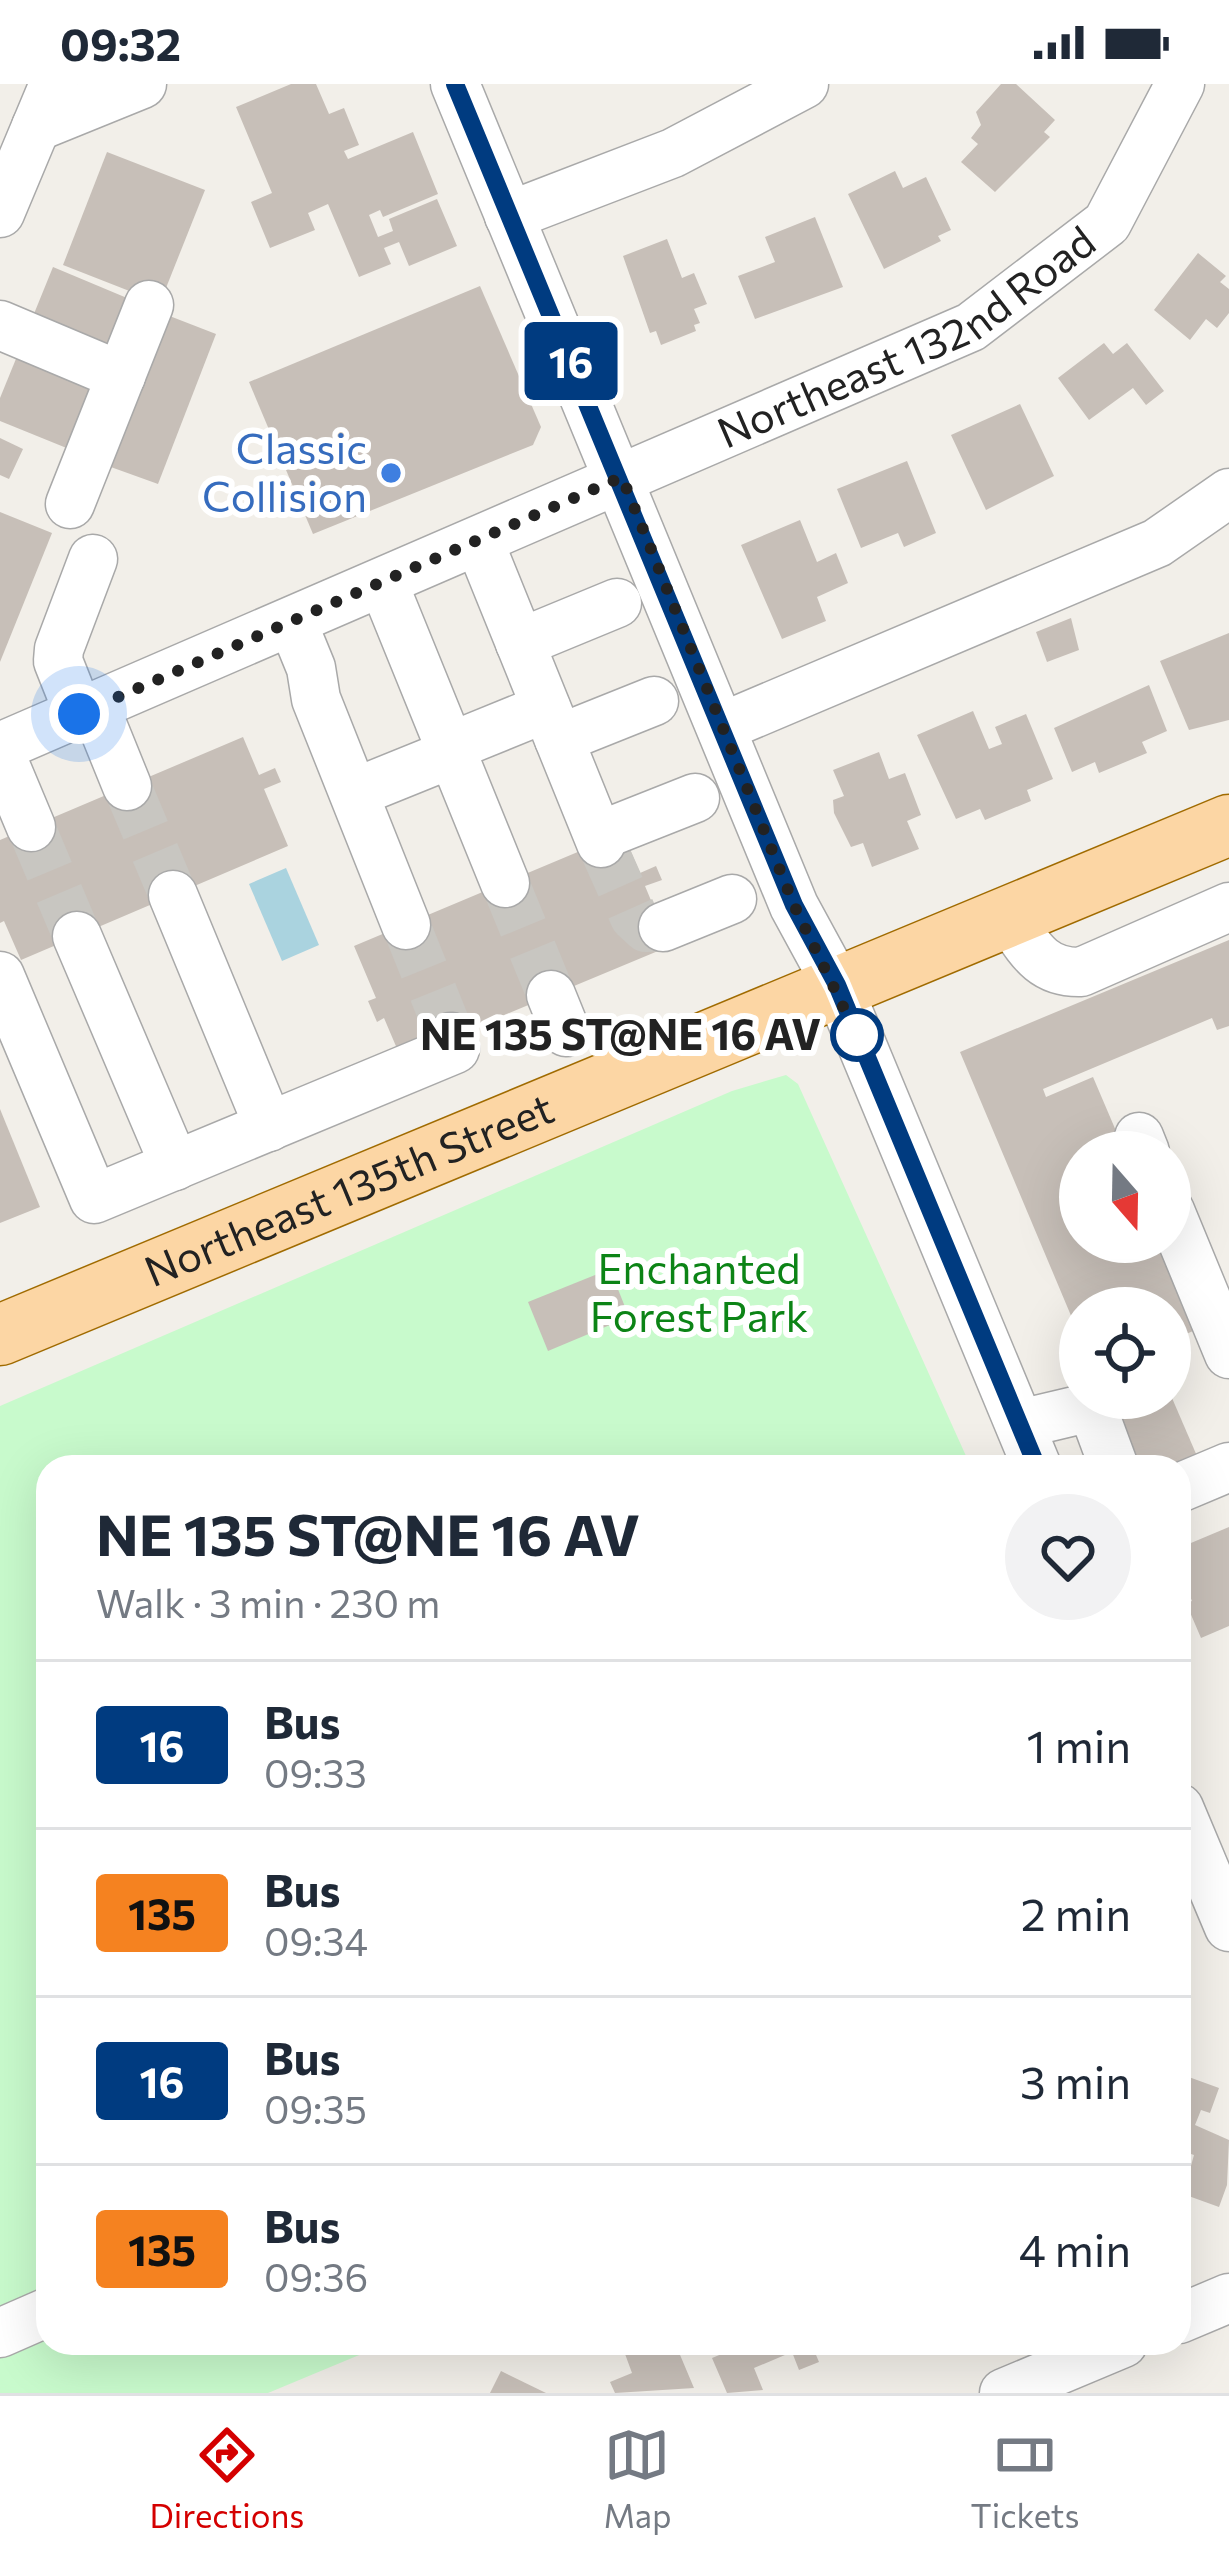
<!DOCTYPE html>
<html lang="en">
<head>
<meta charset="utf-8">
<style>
	body { margin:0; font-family:Commissioner,sans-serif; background:#f2f2f3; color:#1f2937; height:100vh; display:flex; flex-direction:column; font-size:45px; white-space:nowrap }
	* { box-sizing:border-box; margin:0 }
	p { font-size:39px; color:#747a83 }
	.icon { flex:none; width:66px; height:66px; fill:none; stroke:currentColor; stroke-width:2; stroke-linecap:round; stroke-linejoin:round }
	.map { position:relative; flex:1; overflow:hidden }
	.panel { position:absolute; left:36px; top:1371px; width:1155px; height:900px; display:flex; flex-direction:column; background:#fff; border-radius:36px; box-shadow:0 12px 48px #0002 }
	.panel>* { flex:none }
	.badge { padding:0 24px; border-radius:9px; font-size:42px; line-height:78px }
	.needle { width:78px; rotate:160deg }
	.tools { position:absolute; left:1059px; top:1047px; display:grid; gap:24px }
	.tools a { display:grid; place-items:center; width:132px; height:132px; border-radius:50%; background:#fff; box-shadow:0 12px 48px #0002; font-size:60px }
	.you { position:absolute; width:60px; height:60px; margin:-30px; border:9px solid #fff; border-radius:50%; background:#1a73e8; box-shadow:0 0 0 18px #1a73e833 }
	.map>.badge { position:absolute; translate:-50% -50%; box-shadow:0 0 0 6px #fff }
	.round { display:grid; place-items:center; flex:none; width:126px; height:126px; border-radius:63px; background:#f2f2f3 }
	.headline { display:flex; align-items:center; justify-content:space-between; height:204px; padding:0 60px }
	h1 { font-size:57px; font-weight:700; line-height:90px }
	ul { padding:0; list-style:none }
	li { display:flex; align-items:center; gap:36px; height:168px; padding:0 60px; border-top:3px solid #e0e1e3 }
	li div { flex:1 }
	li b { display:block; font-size:45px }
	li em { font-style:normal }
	li .badge { min-width:132px; font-weight:700; text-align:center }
	.status { display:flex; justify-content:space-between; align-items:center; height:84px; padding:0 60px; background:#fff; direction:ltr }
	.status svg { height:33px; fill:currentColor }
	.tabs { display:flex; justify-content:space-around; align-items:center; height:168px; border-top:3px solid #e0e1e3; background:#fff; font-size:33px; color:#747a83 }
	.tabs a { display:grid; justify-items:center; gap:6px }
	.tabs .on { color:#d40000 }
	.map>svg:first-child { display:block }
	.park { fill:#c8facc }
	.water { fill:#aad3df }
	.building { fill:#c7bfb8 }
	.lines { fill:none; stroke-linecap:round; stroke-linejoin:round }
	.minor-tunnel { stroke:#c8c6c1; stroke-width:48; stroke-dasharray:48 24; stroke-linecap:butt }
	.minor-casing { stroke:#a9a9a9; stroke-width:51 }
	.major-casing { stroke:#a06b00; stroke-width:63 }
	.minor { stroke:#fff; stroke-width:48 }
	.major { stroke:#fcd6a4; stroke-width:60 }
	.line-casing { stroke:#fff; stroke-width:27 }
	.line { stroke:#003b80; stroke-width:18 }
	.walk { stroke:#222; stroke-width:12; stroke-dasharray:0 21.6 }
	.shop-dot { fill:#3f7fe0; stroke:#fff; stroke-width:4.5 }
	.stop-dot { fill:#fff; stroke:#003b80; stroke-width:6 }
	.labels { text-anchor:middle; stroke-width:12; stroke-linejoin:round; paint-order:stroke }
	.street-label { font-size:42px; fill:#222; stroke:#fff }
	.shop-label { font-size:42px; fill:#366cbe; stroke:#fff; text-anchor:end }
	.stop-label { font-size:42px; font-weight:bold; fill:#222; stroke:#fff; text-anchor:end }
	.park-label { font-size:42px; fill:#0c8416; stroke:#fff }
</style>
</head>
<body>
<div class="status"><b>09:32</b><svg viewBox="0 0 49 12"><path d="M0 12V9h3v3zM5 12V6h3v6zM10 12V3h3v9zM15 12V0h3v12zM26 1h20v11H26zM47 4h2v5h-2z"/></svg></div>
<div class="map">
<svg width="1229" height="2309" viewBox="0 0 1229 2309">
	<rect width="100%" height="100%" fill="#f2efe9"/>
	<polygon class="park" points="786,991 798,1000 971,1383 48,1383 48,2259 388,2259 268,2309 0,2309 0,1322 732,1007"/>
	<polygon class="water" points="286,784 319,861 282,877 249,800"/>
	<g class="building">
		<polygon points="291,0 316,0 329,30 344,24 359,61 344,67 348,75 413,48 438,110 383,133 380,126 369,131 378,153 393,147 389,135 437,115 457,162 409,182 399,158 384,164 391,180 359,193 328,120 308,129 315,146 270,164 251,118 272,109 236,23"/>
		<polygon points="1001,0 1016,0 1055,36 1044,48 1050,53 995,108 961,78 978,60 971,54 981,41 976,28"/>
		<polygon points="107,68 205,106 160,219 63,181"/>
		<polygon points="895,87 903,104 926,93 951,146 938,152 941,157 884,185 848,110"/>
		<polygon points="815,133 843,203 755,235 738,192 775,178 765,153"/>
		<polygon points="667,155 682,194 694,189 707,220 694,225 700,239 694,241 696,247 661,261 656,247 650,249 623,172"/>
		<polygon points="1198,169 1226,192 1220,198 1229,205 1229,229 1217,244 1206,235 1190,256 1154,226"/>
		<polygon points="53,183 127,214 103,272 29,242"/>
		<polygon points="480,202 541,343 533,361 313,450 249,298"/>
		<polygon points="167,231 216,250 158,400 108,382"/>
		<polygon points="1104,259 1113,270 1127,259 1164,307 1146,321 1133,304 1089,336 1058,294"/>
		<polygon points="20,265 97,297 69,365 0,337 0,314"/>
		<polygon points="1020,320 1054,392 986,426 951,351"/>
		<polygon points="0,354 23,365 9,395 0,391"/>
		<polygon points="907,377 936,449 904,463 898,449 861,464 837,405"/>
		<polygon points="0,428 52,449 0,578"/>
		<polygon points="800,436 817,478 836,469 848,499 817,513 826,537 782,555 741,461"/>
		<polygon points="1071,534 1079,566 1047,578 1036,548"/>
		<polygon points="1229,549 1229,636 1189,646 1160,577"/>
		<polygon points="1149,601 1167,647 1142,658 1147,669 1099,689 1095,678 1072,688 1054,644"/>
		<polygon points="973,627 989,665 1002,660 995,643 1026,630 1053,695 1027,706 1031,717 985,736 980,725 956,735 917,651"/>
		<polygon points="243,653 259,691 275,684 281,698 264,705 288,762 21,876 4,837 0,839 0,756"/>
		<polygon points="879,668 889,695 905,689 921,731 907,737 919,765 872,783 863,759 851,763 834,729 833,716 844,712 833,686"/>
		<polygon points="623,749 640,789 656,782 662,796 645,802 670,862 401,974 384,934 377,938 368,917 376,914 354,862"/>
		<polygon points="1229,856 1229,942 1217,946 1212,934 1043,1005 1046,1013 1093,993 1125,1068 1080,1068 1080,1158 1163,1158 1200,1244 1170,1257 1170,1224 1080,1224 1080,1253 960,968"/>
		<polygon points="0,1025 40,1123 0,1139"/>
		<polygon points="610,1185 629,1233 548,1267 528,1218"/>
		<polygon points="1105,1314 1172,1314 1200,1379 1134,1383"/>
		<polygon points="1229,1443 1229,1542 1201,1554 1186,1519 1192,1517 1179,1487 1179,1464"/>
		<polygon points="1186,1992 1219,2004 1210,2029 1201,2026 1195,2041 1229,2056 1227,2101 1219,2123 1183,2110 1194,2071 1179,2066 1179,2012"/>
		<polygon points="621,2259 675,2259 694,2304 615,2309 610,2298 632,2289"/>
		<polygon points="725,2259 811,2259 819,2278 799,2286 792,2268 754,2284 763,2306 727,2309 712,2274 729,2267"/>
		<polygon points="501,2287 546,2309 490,2309"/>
	</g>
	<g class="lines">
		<g class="minor-tunnel">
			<polyline points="127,702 173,811"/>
			<polyline points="31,743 77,852"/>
			<polyline points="601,759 634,833 646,844 663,843"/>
			<polyline points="505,799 551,911"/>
			<polyline points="406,841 451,953"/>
		</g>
		<defs>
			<g id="minor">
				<polyline points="455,0 794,822 837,901 1037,1383"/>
				<polyline points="36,43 142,0"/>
				<polyline points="0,129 54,0"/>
				<polyline points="509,132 673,69 804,0"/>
				<polyline points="0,241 121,292"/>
				<polyline points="70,420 149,221"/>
				<polyline points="480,460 601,759"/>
				<polyline points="384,501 505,799"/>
				<polyline points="293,540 311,584 316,615 406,841"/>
				<polyline points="520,559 617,519"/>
				<polyline points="95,623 127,702"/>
				<polyline points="79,630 58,577 59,565 93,475"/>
				<polyline points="722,643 1157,459 1229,409"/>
				<polyline points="559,655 654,617"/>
				<path id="s1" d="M0,663L971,243L1107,139L1180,0"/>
				<polyline points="450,663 546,624"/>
				<polyline points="0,669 31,743"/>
				<polyline points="354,709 453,669"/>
				<polyline points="599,752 695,714"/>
				<polyline points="173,811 269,1043"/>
				<path d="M1007,831C1029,863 1040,889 1081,888L1229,823"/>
				<polyline points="663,843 732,815"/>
				<polyline points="77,852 175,1082"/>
				<polyline points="0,892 94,1115 455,965 451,953"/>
				<polyline points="551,911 566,948"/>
				<polyline points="1139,1053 1145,1068"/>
				<polyline points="1170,1127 1229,1270"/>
				<polyline points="1020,1340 1083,1325 1097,1337 1114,1383"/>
				<polyline points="1179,1404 1229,1383"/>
				<polyline points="1179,1724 1229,1843"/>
				<polyline points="1179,2235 1229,2214"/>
				<polyline points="0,2249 48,2228"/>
				<polyline points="1004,2309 1123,2259"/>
			</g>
			<g id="major">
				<path id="s2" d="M0,1251L1229,741"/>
			</g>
		</defs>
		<use href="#minor" class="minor-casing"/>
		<use href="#major" class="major-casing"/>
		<use href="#minor" class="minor"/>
		<use href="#major" class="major"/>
	</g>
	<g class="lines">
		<defs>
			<polyline id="line" points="455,0 794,821 837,901 1037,1383"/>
		</defs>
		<use href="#line" class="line-casing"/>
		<use href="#line" class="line"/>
		<polyline class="walk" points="79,630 622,393 794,821 862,962 857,951"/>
	</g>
	<circle class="shop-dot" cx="391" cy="389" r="12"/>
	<circle class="stop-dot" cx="857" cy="951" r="24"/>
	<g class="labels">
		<g class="street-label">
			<text dy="15" stroke="none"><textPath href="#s1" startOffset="996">Northeast 132nd Road</textPath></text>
			<text dy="15" stroke="none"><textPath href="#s2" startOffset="378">Northeast 135th Street</textPath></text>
		</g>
		<g class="shop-label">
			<text x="367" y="380">Classic<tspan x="367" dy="48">Collision</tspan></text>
		</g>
		<g class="stop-label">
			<text x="821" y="966">NE 135 ST@NE 16 AV</text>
		</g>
		<g class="park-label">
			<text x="699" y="1200">Enchanted<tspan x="699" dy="48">Forest Park</tspan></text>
		</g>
	</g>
</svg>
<div class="tools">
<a><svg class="needle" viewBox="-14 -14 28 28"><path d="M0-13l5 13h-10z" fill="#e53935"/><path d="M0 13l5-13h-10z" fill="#747a83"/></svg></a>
<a><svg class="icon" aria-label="locate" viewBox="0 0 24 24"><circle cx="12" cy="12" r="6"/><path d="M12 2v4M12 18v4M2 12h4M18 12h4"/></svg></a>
</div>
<div class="you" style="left:79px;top:630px"></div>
<b class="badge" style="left:571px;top:277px;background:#003b80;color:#fff">16</b>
<section class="panel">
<div class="headline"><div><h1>NE 135 ST@NE 16 AV</h1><p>Walk · 3 min · 230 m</p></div><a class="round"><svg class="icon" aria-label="heart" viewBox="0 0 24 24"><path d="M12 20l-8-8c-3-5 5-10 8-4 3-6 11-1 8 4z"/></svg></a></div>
<ul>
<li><span class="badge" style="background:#003b80;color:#fff">16</span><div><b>Bus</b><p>09:33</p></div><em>1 min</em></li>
<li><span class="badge" style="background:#f58220;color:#111">135</span><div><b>Bus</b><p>09:34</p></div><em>2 min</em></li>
<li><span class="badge" style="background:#003b80;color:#fff">16</span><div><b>Bus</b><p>09:35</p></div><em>3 min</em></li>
<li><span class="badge" style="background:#f58220;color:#111">135</span><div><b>Bus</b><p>09:36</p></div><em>4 min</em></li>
</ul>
</section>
</div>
<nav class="tabs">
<a class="on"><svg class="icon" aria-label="directions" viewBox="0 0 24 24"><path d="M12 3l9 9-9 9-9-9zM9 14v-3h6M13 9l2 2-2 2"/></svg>Directions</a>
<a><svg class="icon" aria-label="map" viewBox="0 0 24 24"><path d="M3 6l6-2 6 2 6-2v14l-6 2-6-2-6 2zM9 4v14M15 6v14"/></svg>Map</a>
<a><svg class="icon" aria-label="tickets" viewBox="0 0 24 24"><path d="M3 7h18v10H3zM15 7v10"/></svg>Tickets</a>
</nav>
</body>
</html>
